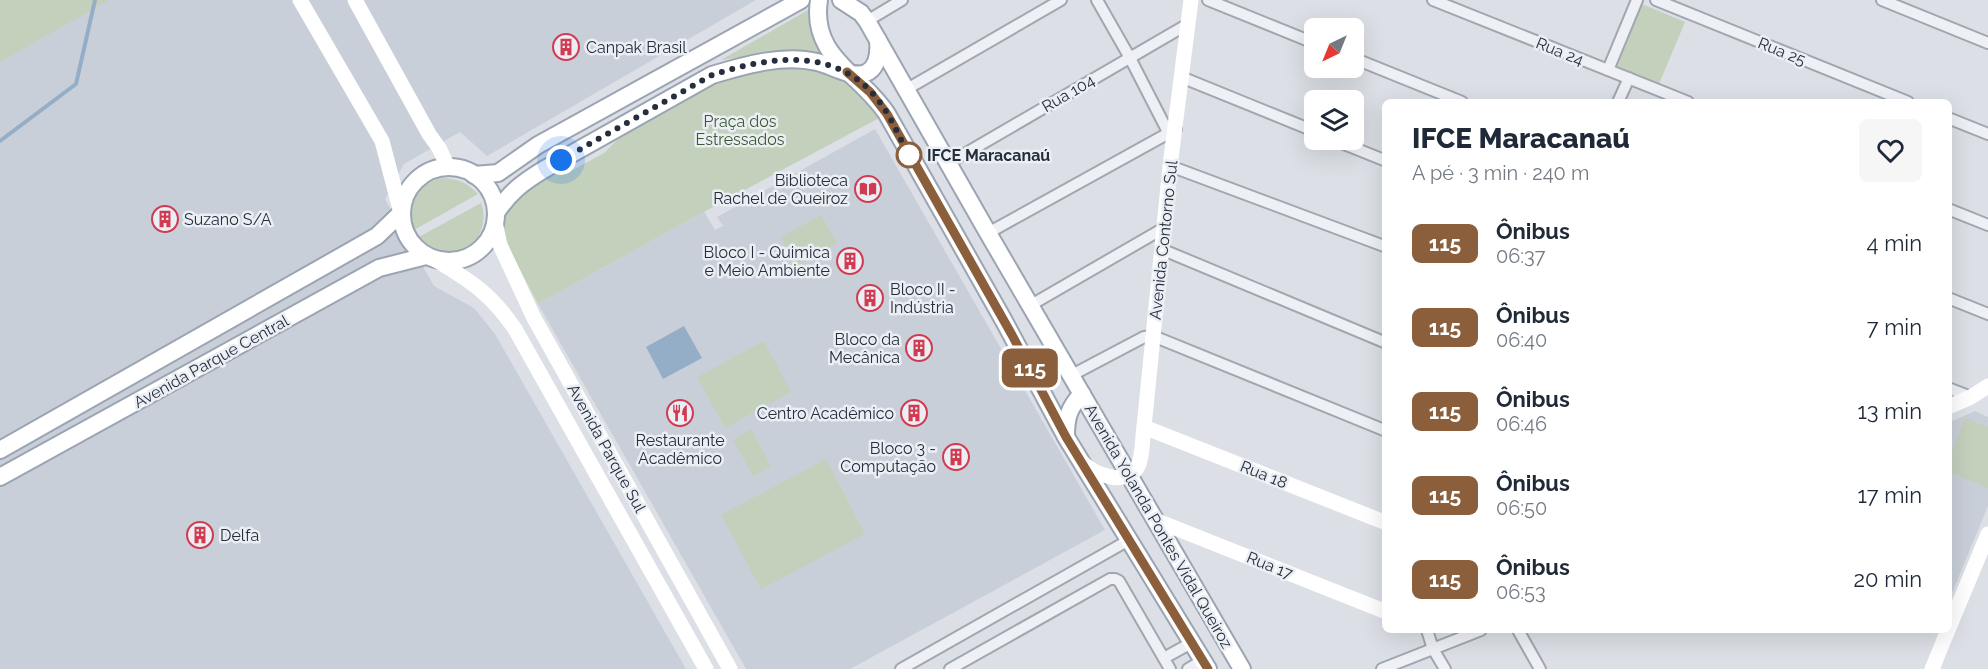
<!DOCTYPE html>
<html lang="pt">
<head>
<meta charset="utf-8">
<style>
	body { margin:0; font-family:Raleway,sans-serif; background:#f6f6f7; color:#1f2937; height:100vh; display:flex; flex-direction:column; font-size:22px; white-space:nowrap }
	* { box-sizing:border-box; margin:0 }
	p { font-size:20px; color:#747a83 }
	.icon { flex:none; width:33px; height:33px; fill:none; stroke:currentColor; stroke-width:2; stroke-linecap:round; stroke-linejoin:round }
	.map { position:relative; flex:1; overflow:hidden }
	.sheet { position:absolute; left:1382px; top:99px; width:570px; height:534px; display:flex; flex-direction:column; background:#fff; border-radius:9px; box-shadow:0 6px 24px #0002 }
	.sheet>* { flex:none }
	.badge { padding:0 12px; border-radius:9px; font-size:21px; line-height:39px }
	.needle { width:39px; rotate:223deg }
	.tools { position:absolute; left:1304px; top:18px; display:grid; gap:12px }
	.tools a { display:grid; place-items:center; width:60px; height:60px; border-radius:9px; background:#fff; box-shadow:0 6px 24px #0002; font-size:30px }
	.you { position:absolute; width:30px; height:30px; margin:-15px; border:4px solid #fff; border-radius:50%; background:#1a73e8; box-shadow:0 0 0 9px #1a73e833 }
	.map>.badge { position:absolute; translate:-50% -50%; box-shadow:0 0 0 3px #fff }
	.round { display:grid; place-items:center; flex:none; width:63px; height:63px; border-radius:9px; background:#f6f6f7 }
	.head { display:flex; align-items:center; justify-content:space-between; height:102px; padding:0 30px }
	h1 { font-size:28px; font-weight:800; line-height:45px }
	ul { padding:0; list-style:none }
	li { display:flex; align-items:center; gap:18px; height:84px; padding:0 30px }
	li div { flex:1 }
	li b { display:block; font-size:22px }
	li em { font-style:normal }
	li .badge { min-width:66px; font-weight:700; text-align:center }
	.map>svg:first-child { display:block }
	.built { fill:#c9cfd8 }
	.green { fill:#c2d0bc }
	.water { fill:#95aec8 }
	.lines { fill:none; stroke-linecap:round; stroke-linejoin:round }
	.stream { stroke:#95aec8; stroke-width:4 }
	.street-casing { stroke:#a1a7b0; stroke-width:14 }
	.primary-casing { stroke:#9ba4b2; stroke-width:20 }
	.street { stroke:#eef0f5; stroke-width:10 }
	.secondary { stroke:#fff; stroke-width:15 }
	.primary { stroke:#fff; stroke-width:16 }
	.line-casing { stroke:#fff; stroke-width:14 }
	.line { stroke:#8b5e3c; stroke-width:9 }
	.walk { stroke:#252e3d; stroke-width:6; stroke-dasharray:0 10.8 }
	.stop-dot { fill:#fff; stroke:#8b5e3c; stroke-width:3 }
	.labels { text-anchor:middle; stroke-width:5; stroke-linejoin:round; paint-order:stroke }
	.poi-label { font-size:16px; fill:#252e3d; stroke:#ebeff4; text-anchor:end }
	.street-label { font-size:16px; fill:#252e3d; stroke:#ebeff4 }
	.park-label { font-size:16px; fill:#3a5932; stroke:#ebeff4 }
	.stop-label { font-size:16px; font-weight:bold; fill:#252e3d; stroke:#ebeff4; text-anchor:start }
</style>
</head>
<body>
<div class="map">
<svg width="1988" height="669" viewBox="0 0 1988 669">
	<rect width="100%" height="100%" fill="#dce0e6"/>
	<g class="built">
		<polygon points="0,0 756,0 487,156 460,132 404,164 385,199 434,286 474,308 495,334 686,669 0,669"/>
		<polygon points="875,129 1105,530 850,669 746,669 538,304 698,215 702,208 715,230 723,226 717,217"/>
		<polygon points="1975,411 1988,417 1988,506 1952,593 1948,592 1948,423"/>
	</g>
	<g class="green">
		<polygon points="0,0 109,0 0,62"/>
		<polygon points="1642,4 1685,22 1659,84 1617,66"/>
		<polygon points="808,10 815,39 825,55 810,51 782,51 721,60"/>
		<path d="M782,66C834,66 849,79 881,117L698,215L538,304L503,237L502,215L519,194L552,176L573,170L604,153L621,136L713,81L732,74Z"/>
		<path d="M443,178C459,179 467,183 478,194L414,230C406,202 414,184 443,178Z"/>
		<path d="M481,203C491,228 470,261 440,254C430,252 424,245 417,238Z"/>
		<polygon points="821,215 837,243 796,266 781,237"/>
		<polygon points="764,341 791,392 725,428 697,377"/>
		<polygon points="1965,418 1988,427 1988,488 1949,472 1949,461"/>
		<polygon points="751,429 771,466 753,476 733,440"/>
		<polygon points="826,459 865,534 761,589 721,515"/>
	</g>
	<polygon class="water" points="684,326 702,358 663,379 646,347"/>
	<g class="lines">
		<polyline class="stream" points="0,141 76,84 95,0"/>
		<defs>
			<g id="street">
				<polyline points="1097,0 1130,58 1168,132"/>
				<polyline points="1208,0 1314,43"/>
				<polyline points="1433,0 1688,102"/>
				<polyline points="1656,0 1908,102"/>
				<polyline points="1882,0 1988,43"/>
				<polyline points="867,21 902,0"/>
				<polyline points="1353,58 1462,102"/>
				<polyline points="1608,70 1637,0"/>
				<polyline points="1181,77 1314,131"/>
				<polyline points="907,89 1061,0"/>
				<polyline points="1618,102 1629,78"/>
				<polyline points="1948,118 1988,134"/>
				<polyline points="1334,140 1384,160"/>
				<polyline points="949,163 1188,24"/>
				<polyline points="1170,166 1384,246"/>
				<polyline points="1948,209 1988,225"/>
				<polyline points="988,233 1176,129"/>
				<polyline points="1161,249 1384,342"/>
				<polyline points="1948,298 1988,314"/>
				<polyline points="1031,305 1164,228"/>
				<polyline points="1072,375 1144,337 1153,336 1384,430"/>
				<polyline points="1948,388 1971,397"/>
				<polyline points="1427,630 1433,649 1445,669"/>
				<polyline points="1518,630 1540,669"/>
				<polyline points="1164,658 1193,642"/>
				<polyline points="901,669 1129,540"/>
				<polyline points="950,669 1110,579 1115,579 1119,581 1170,669"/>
				<polyline points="1188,669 1203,660"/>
				<polyline points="1382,669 1481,630"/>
			</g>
			<g id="primary">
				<path d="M819,0C810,57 861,74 887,114L1004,321L1066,437L1208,669"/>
				<polyline points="841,0 861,13 867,21 988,233 1242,669"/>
				<circle cx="449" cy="214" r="47"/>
				<polyline points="474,175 498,173 538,145 801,0"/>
				<path d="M496,213C510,192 522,183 543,170L712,75C745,65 783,54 817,62C831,65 852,79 866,73C879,67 879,51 878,40"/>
				<path d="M1066,436C1066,418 1069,407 1082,394"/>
				<polyline points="0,450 377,236 401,213"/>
				<polyline points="0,477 379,268 426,256"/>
			</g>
		</defs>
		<use href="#street" class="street-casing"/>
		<use href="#primary" class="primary-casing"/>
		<use href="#street" class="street"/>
		<g class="secondary">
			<polyline points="300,0 382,141 401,213"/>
			<polyline points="355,0 429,134 439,148 448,167"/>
			<polyline points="495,222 500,245 534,318 730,669"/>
			<path d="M436,260C471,281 492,295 515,329L706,669"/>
			<polyline points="1948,407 1971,397 1988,386"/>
			<polyline points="1144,427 1384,522"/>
			<path d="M1082,462C1094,474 1125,487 1137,468C1143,458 1142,439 1144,427L1170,166L1191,0"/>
			<polyline points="1155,520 1384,611"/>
			<polyline points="1948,630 1988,534"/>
			<polyline points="1932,669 1948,630"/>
		</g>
		<use href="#primary" class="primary"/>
	</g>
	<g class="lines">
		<defs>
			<polyline id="line" points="847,72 870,92 887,114 1012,335 1066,437 1208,669"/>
		</defs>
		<use href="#line" class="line-casing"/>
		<use href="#line" class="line"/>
		<path class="walk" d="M561,160L712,75C771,56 837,46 879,101C892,118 900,140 911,158L909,155"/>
	</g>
	<defs>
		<symbol id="building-ring" viewBox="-11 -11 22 22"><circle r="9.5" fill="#ebeff4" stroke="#d13b52" stroke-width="1.5"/><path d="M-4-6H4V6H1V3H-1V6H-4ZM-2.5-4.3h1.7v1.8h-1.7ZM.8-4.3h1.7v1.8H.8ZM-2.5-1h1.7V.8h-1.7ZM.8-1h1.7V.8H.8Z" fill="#d13b52"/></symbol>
		<symbol id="library-ring" viewBox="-11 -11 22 22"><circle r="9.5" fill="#ebeff4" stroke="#d13b52" stroke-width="1.5"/><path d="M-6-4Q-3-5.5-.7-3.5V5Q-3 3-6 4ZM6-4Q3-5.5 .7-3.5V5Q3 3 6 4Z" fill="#d13b52"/></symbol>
		<symbol id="restaurant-ring" viewBox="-11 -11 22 22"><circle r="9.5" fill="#ebeff4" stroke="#d13b52" stroke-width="1.5"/><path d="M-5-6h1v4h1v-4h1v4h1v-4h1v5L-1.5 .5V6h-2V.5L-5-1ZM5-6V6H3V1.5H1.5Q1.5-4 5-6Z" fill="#d13b52"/></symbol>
	</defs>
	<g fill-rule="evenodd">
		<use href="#building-ring" x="551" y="32" width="30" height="30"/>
		<use href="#library-ring" x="853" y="174" width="30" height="30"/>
		<use href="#building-ring" x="150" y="204" width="30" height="30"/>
		<use href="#building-ring" x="835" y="246" width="30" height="30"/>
		<use href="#building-ring" x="855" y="283" width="30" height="30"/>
		<use href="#building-ring" x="904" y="333" width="30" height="30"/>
		<use href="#restaurant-ring" x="665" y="398" width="30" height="30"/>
		<use href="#building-ring" x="899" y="398" width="30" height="30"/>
		<use href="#building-ring" x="941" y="442" width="30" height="30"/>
		<use href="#building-ring" x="185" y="520" width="30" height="30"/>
	</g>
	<circle class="stop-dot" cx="909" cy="155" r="12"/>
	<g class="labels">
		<g class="poi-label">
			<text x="586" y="53" text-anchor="start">Canpak Brasil</text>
			<text x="848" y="186">Biblioteca<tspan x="848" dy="18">Rachel de Queiroz</tspan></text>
			<text x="184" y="225" text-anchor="start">Suzano S/A</text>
			<text x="830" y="258">Bloco I - Quimica<tspan x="830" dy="18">e Meio Ambiente</tspan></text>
			<text x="890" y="295" text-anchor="start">Bloco II -<tspan x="890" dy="18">Indústria</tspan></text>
			<text x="900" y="345">Bloco da<tspan x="900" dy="18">Mecânica</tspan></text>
			<text x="894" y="419">Centro Acadêmico</text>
			<text x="680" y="446" text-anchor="middle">Restaurante<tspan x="680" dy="18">Acadêmico</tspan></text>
			<text x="936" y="454">Bloco 3 -<tspan x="936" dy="18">Computação</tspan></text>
			<text x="220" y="541" text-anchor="start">Delfa</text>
		</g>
		<g class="street-label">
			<text transform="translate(1560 51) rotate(22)" y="6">Rua 24</text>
			<text transform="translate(1782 51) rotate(22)" y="6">Rua 25</text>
			<text transform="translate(1068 93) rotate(-30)" y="6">Rua 104</text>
			<text transform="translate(1163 240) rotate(-84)" y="6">Avenida Contorno Sul</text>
			<text transform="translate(211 361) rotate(-29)" y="6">Avenida Parque Central</text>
			<text transform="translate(607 448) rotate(61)" y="6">Avenida Parque Sul</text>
			<text transform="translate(1264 474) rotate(22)" y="6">Rua 18</text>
			<text transform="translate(1159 526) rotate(60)" y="6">Avenida Yolanda Pontes Vidal Queiroz</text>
			<text transform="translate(1270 565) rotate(22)" y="6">Rua 17</text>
		</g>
		<g class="park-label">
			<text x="740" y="127">Praça dos<tspan x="740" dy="18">Estressados</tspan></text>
		</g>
		<g class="stop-label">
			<text x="927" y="161">IFCE Maracanaú</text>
		</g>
	</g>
</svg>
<div class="tools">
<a><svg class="needle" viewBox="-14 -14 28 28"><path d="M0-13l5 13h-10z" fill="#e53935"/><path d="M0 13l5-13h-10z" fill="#747a83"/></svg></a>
<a><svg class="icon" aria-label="layers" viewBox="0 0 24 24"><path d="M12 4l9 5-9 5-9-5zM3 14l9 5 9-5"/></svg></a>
</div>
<div class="you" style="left:561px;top:160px"></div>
<b class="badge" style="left:1030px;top:368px;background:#8b5e3c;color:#fff">115</b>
<section class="sheet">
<div class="head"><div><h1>IFCE Maracanaú</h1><p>A pé · 3 min · 240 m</p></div><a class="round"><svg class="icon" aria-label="heart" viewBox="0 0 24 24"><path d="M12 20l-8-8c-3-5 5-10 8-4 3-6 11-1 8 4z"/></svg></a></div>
<ul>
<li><span class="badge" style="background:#8b5e3c;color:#fff">115</span><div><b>Ônibus</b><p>06:37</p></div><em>4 min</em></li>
<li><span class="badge" style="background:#8b5e3c;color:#fff">115</span><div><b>Ônibus</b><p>06:40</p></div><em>7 min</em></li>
<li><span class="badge" style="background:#8b5e3c;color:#fff">115</span><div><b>Ônibus</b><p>06:46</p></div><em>13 min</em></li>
<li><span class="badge" style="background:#8b5e3c;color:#fff">115</span><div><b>Ônibus</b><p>06:50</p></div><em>17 min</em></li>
<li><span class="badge" style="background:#8b5e3c;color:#fff">115</span><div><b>Ônibus</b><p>06:53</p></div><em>20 min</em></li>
</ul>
</section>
</div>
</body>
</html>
